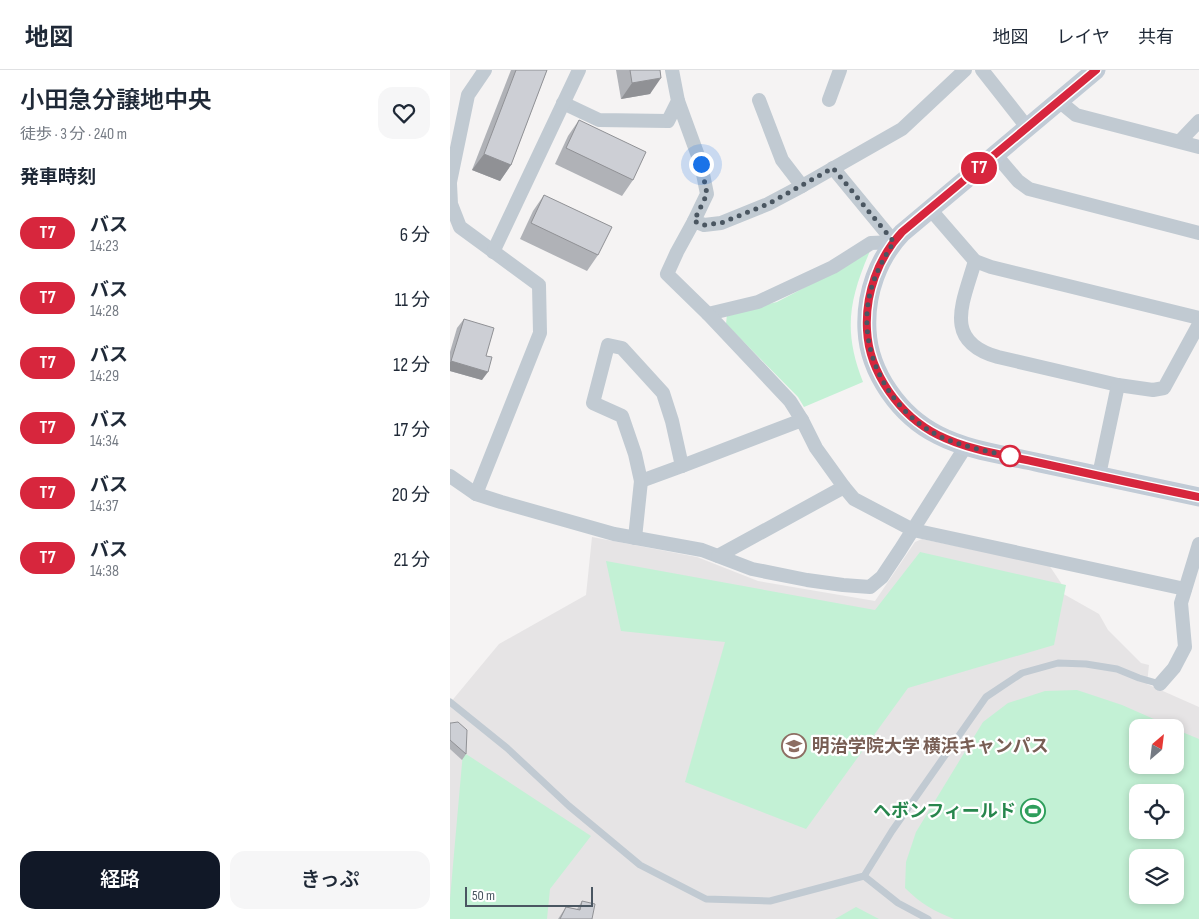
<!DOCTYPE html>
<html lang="ja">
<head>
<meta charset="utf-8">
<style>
	body { margin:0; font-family:"Sofia Sans Condensed","Noto Sans JP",sans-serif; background:#f6f6f7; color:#1f2937; height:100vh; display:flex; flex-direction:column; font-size:19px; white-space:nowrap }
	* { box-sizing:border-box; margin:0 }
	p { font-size:16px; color:#747a83 }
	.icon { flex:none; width:28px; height:28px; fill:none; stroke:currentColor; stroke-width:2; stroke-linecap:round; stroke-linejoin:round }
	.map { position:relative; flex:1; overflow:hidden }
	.sheet { display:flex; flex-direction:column; background:#fff; width:450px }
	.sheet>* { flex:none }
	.badge { padding:0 10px; border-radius:16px; font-size:18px; line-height:32px }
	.needle { width:32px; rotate:28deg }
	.tools { position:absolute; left:679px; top:649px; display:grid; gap:10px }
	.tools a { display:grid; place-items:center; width:55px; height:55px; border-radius:10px; background:#fff; box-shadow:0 2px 8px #0003; font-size:25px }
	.scale { position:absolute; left:15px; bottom:12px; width:128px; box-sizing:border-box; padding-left:5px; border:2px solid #4a5661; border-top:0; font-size:14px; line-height:18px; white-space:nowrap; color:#4a5661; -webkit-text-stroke:4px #fff; paint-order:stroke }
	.you { position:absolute; width:25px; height:25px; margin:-12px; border:4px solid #fff; border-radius:50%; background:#1a73e8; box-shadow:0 0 0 8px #1a73e833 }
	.map>.badge { position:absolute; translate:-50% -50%; box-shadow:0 0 0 2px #fff }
	h2 { padding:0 20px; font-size:19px; line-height:45px }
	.round { display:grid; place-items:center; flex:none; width:52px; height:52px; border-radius:15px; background:#f6f6f7 }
	.overview { display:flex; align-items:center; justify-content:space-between; height:85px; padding:0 20px }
	h1 { font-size:24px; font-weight:600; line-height:38px }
	.cta { display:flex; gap:10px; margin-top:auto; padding:10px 20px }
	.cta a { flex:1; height:58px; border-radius:15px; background:#111827; color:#fff; font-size:20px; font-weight:600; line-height:58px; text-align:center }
	.cta a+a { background:#f6f6f7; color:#1f2937 }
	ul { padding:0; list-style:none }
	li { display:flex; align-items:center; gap:15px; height:65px; padding:0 20px }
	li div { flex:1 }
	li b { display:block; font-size:19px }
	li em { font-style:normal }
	li .badge { min-width:55px; font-weight:700; text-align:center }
	header { display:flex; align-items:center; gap:30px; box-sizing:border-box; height:70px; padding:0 25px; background:#fff; border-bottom:1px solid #e0e1e3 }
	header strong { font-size:24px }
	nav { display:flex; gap:28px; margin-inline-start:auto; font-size:18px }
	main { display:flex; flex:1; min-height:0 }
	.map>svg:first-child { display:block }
	.education { fill:#e6e4e5; fill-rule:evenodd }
	.green { fill:#c3f1d5; fill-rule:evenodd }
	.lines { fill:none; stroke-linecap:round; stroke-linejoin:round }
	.lane { stroke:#c1cad2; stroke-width:7 }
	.street { stroke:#c1cad2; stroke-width:14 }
	.secondary { stroke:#c1cbd6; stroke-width:19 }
	.wall { fill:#b0b2b7 }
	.shaded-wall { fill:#909195 }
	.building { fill:#cdcfd5; stroke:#909195 }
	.line-casing { stroke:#fff; stroke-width:11 }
	.line { stroke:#d7263d; stroke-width:8 }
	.walk { stroke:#4a5661; stroke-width:5; stroke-dasharray:0 9 }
	.stop-dot { fill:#fff; stroke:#d7263d; stroke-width:2.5 }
	.labels { text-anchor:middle; stroke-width:4.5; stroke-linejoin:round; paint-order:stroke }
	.education-label { font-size:18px; font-weight:bold; fill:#785e54; stroke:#fff; text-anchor:start }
	.leisure-label { font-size:18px; font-weight:bold; fill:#27864d; stroke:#fff; text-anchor:end }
</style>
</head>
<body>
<header>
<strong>地図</strong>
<nav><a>地図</a><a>レイヤ</a><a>共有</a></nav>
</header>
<main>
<section class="sheet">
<div class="overview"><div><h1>小田急分譲地中央</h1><p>徒歩 · 3 分 · 240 m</p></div><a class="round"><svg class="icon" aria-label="heart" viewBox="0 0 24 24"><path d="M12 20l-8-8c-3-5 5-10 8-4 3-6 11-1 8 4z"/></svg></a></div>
<h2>発車時刻</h2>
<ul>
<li><span class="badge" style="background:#d7263d;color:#fff">T7</span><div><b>バス</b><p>14:23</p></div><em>6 分</em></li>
<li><span class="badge" style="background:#d7263d;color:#fff">T7</span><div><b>バス</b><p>14:28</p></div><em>11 分</em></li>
<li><span class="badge" style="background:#d7263d;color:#fff">T7</span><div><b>バス</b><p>14:29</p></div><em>12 分</em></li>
<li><span class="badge" style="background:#d7263d;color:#fff">T7</span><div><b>バス</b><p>14:34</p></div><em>17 分</em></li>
<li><span class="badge" style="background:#d7263d;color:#fff">T7</span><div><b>バス</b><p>14:37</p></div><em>20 分</em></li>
<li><span class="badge" style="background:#d7263d;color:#fff">T7</span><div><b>バス</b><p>14:38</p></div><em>21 分</em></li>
</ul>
<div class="cta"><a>経路</a><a>きっぷ</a></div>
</section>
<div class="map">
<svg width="749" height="849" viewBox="0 0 749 849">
	<rect width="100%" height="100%" fill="#f5f3f3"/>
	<path class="education" d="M142,467L247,487L308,511L425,531L465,472L472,469L599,495L613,516L610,522L649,544L658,560L691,593L699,595L697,614L749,637V849H0V633L49,574L136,525ZM688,658H725V695H688ZM688,722H725V760H688ZM688,788H725V825H688Z"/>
	<g class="green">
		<path d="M420,181C399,230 393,261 413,312L354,337L348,327L276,254L277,244L327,232L386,201Z"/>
		<polygon points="470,482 616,515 604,575 458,618 356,759 235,712 275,572 171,561 156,491 425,540"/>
		<path d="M627,620L672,635L722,657L688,658V695H725V659L749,669V849H504C484,841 471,834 455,818L456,792L466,762L533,652L558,633L595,621ZM688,722H725V760H688ZM688,788H725V825H688Z"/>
		<polygon points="13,682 141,766 100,819 97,849 0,849 0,829"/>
		<polygon points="406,837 429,849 385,849"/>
	</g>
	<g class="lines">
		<g class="lane">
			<polyline points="0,632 57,678 119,736 190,795 256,829 320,831 414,806 442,761 536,627 572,603 608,593 636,594 667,599 689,608 710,614"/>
			<polyline points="414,806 448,833 478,849"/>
		</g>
		<g class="street">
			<polyline points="532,0 577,57"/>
			<polyline points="309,30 332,90 352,116"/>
			<polyline points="379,30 390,0"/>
			<polyline points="228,31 251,94 257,124 244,151"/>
			<polyline points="609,31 626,45 749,77"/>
			<polyline points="113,33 149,50 218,51 228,31 222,0"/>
			<polyline points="730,71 749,51"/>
			<polyline points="545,84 568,111 579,119 749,163"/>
			<polyline points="383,98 444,172"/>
			<polyline points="0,112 18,25 35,0"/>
			<polyline points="0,114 1,134 10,157 89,215 90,263 26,424"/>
			<polyline points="480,139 525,191 541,197 749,248"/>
			<polyline points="43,182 129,0"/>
			<path d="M525,191C513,233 492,271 548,287L668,315L703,320L714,318L749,254"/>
			<polyline points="258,244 308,232 383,197 421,173 444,172"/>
			<polyline points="352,350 340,331 258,244 217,204 227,182 244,151 254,155 271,153 318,134 352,116 452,59 515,0"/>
			<polyline points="649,405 668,315"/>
			<polyline points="0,406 26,424 51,432 164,464 252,480 302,499 357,510 393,515 420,517 432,507 450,480 516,376"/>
			<polyline points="191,411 232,396"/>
			<polyline points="394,417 404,429 463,460 735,519"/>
			<polyline points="185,468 191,411 185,384 172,346 143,333 158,275 172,278 213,323 222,351 232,396 352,350 366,378 394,417 268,486"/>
			<polyline points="710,614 724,598 735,577 731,533 749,474"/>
		</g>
		<path class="secondary" d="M646,0L452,163C428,188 415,224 417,260C419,303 450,346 488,365C519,381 556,385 590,393C643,404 696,416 749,427"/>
	</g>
	<g class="wall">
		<polygon points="61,0 97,0 61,95 50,111 22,100"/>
		<polygon points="166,0 210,0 200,24 171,29"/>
		<polygon points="129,50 183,110 172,126 105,94 118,66"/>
		<polygon points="94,125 148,185 137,201 70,169 83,141"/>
		<polygon points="14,249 36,286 32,310 0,301 0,282 7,258"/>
		<polygon points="0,653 16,684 12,690 0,679"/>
		<polygon points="132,831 142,849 108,849 116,837 127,839"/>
	</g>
	<g class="shaded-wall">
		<polygon points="211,8 200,24 171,29 182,13"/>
		<polygon points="34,84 61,95 50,111 22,100"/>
		<polygon points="1,291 38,302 32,310 0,301 0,292"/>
	</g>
	<g class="building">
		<polygon points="66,0 97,0 61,95 34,84"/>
		<polygon points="180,0 210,0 211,8 182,13"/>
		<polygon points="129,50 196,82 183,110 116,78"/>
		<polygon points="94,125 162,157 148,185 81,153"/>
		<polygon points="14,249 44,258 36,286 42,287 38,302 1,291"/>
		<polygon points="8,652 17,660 16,684 0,670 0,653 1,653"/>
		<polygon points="132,831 145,834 142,849 110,849 116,837 130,840"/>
	</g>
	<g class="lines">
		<defs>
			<path id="line" d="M646,0L452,162C428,188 415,224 417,260C419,303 450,346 488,365C518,380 554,385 586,392C640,404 695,416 749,427"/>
		</defs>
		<use href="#line" class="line-casing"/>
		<use href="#line" class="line"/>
		<path class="walk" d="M251,94L257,124L244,151L254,155L271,153L318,134L383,98L444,172C435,186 427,200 422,216C404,274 435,337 487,365C509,376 536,381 560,386"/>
	</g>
	<defs>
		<symbol id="university-ring" viewBox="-11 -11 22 22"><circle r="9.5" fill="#fff" stroke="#8d6e63" stroke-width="1.5"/><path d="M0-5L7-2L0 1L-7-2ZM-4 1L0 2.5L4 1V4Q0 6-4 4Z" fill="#8d6e63"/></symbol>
		<symbol id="stadium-ring" viewBox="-11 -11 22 22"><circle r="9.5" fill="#fff" stroke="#2e9e5b" stroke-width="1.5"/><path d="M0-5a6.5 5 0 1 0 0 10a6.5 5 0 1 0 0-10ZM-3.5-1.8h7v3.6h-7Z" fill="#2e9e5b"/></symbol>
	</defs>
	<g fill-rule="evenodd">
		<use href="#university-ring" x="330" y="662" width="28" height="28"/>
		<use href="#stadium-ring" x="569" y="727" width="28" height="28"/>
	</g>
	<circle class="stop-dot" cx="560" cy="386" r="10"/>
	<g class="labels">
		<g class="education-label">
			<text x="362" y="682">明治学院大学 横浜キャンパス</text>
		</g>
		<g class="leisure-label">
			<text x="566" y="747">ヘボンフィールド</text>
		</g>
	</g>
</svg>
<div class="tools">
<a><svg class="needle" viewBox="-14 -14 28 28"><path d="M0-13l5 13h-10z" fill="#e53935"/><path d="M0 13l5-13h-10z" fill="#747a83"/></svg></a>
<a><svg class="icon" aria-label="locate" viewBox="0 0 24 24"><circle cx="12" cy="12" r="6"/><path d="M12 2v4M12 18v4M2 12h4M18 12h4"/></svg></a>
<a><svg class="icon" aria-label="layers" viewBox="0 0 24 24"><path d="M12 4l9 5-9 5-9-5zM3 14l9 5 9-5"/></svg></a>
</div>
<div class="scale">50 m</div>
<div class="you" style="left:251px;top:94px"></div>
<b class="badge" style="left:529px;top:98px;background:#d7263d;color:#fff">T7</b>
</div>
</main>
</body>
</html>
